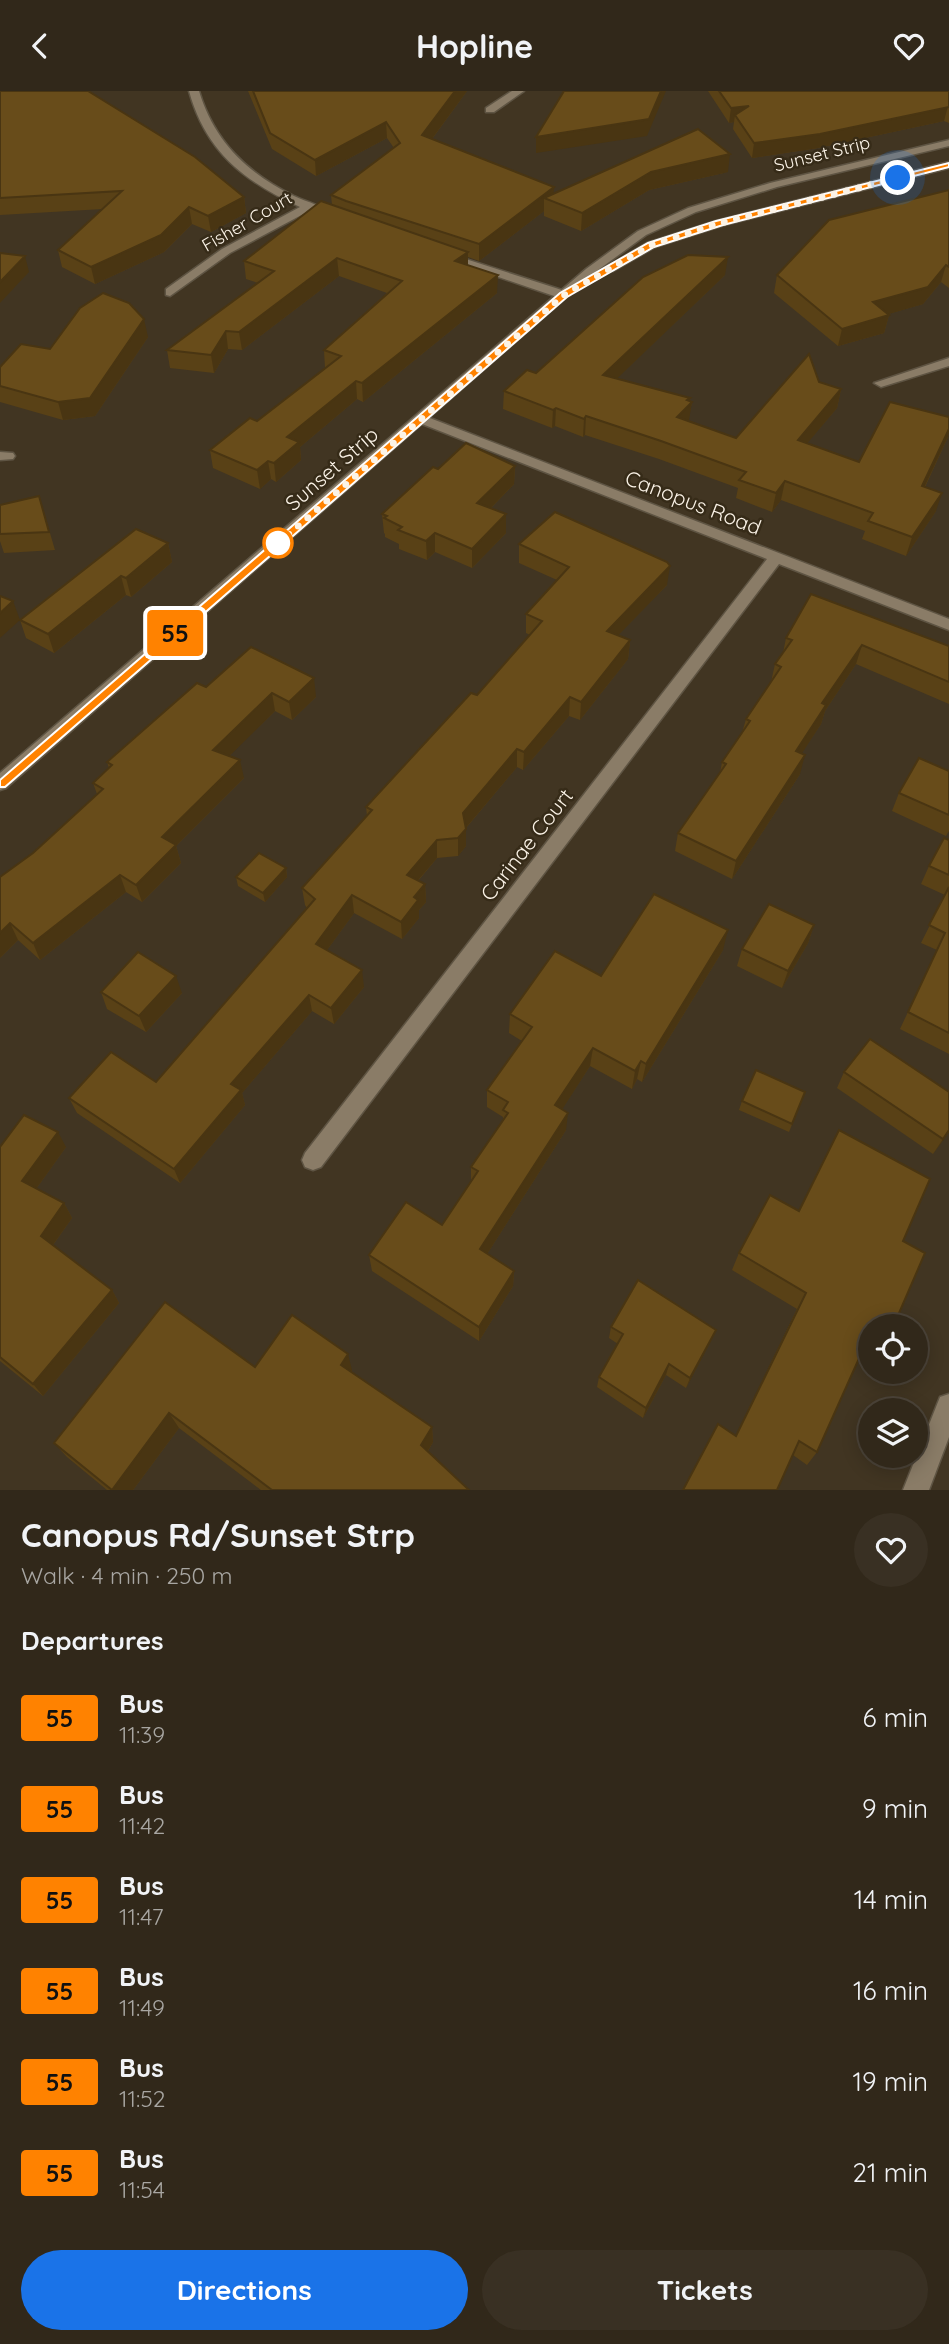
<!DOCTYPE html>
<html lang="en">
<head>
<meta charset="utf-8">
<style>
	body { margin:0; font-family:Quicksand,sans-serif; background:#393023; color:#f1f3f6; height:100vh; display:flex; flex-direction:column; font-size:26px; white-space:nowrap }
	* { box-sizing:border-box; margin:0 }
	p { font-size:23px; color:#a8a6a2 }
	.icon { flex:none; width:38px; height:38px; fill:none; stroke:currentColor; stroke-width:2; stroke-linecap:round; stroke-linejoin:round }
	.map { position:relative; height:1399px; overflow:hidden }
	.panel { display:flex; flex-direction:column; background:#31281a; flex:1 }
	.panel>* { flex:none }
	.badge { padding:0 14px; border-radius:5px; font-size:24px; line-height:46px }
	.controls { position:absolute; left:858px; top:1223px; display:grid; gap:14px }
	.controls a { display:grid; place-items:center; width:70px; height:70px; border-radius:50%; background:#31281a; box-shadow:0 4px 18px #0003,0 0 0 2px #4c4439; font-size:35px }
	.you { position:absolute; width:35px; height:35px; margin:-18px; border:5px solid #fff; border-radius:50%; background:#1a73e8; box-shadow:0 0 0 10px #1a73e833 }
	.map>.badge { position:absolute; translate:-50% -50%; box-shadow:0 0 0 4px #fff }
	h2 { padding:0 21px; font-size:26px; line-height:63px }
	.round { display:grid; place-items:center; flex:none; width:74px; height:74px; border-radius:37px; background:#393023 }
	.summary { display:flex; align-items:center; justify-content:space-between; height:119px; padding:0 21px }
	h1 { font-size:33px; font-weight:700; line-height:52px }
	.button { display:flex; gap:14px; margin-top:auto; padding:14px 21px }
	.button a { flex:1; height:80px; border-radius:42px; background:#1a73e8; color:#fff; font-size:28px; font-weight:700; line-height:80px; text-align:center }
	.button a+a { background:#393023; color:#f1f3f6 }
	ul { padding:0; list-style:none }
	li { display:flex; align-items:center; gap:21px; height:91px; padding:0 21px }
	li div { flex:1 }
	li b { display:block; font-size:26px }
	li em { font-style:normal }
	li .badge { min-width:77px; font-weight:700; text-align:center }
	header { display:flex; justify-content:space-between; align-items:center; height:91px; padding:0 21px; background:#31281a; font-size:32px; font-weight:700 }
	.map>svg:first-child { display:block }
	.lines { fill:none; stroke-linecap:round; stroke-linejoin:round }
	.street-casing { stroke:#5e5443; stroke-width:3 }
	.secondary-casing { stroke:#5e5443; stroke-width:3 }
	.street { fill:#8a7c67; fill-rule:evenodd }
	.secondary { fill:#8a7c67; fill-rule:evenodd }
	.wall { fill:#594116 }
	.shaded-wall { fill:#493512 }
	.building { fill:#684c1a; stroke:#493512; stroke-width:2 }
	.line { fill:#ff8200; stroke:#fff; stroke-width:2 }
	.walk { stroke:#fbf3e7; stroke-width:7; stroke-dasharray:0 12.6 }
	.stop-dot { fill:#fff; stroke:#ff8200; stroke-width:3.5 }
	.labels { text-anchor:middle; stroke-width:5; stroke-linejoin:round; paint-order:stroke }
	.far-street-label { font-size:18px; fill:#fbf3e7; stroke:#362b18 }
	.street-label { font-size:21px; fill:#fbf3e7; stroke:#362b18 }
</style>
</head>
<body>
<header><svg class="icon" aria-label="back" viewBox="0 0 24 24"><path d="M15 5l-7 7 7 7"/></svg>Hopline<svg class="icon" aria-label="heart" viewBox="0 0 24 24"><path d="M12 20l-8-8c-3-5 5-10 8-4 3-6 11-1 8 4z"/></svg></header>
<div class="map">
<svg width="949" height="1399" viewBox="0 0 949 1399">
	<rect width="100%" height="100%" fill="#413522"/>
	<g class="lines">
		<defs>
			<g id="street">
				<path d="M189,0H199C214,50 247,82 294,105C307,111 326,116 338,125L332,128L309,120L230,162L170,205L166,204V198L222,158L300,116C244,90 206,61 189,0Z"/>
				<polygon points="512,0 524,0 494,21 486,21 486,17"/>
				<polygon points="447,162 568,201 570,204 560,207 443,167 441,165"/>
				<polygon points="949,267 949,275 881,296 874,292"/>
				<polygon points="422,324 949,528 949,539 779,473 321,1076 313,1079 305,1076 302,1069 305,1062 767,468 417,331 417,325"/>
				<polygon points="0,361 13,362 15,365 13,368 0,369"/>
				<polygon points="949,1303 949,1346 929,1399 903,1399 940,1306"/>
			</g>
			<g id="secondary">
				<polygon points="949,49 949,55 777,96 696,121 646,144 594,182 6,697 0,699 0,682 586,178 638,140 688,117 770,92"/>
				<polygon points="949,71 949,77 724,134 655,156 613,180 603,178 647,152 716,130"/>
			</g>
		</defs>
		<use href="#street" class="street-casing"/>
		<use href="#secondary" class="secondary-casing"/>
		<use href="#street" class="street"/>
		<use href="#secondary" class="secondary"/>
	</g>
	<g class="wall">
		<polygon points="0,0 244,106 246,122 211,141 192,133 164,161 95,193 62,176 58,159 103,118 0,124"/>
		<polygon points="248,0 467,0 432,48 554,103 728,81 649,99 581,140 544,125 544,120 479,170 468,166 468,175 497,202 363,311 357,308 300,356 301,369 276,391 271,388 260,398 213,377 210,359 257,330 325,277 324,259 387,202 339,185 242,259 228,258 214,282 170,277 167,259 258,192 246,188 244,170 332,114 331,104 394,57 387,47 316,85 272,58"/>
		<polygon points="708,0 949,0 949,32 944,30 818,57 752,67 733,38 734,31 729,32"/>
		<polygon points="949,99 949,197 941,191 923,213 888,223 889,224 884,242 838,255 774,202 777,184"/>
		<polygon points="725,184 617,287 690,307 689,310 692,311 688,330 736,347 819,291 841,298 837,317 807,352 859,371 949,326 948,346 925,396 936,420 906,465 862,448 865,440 781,409 772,421 736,407 738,397 659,368 585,344 583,346 555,335 552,337 503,318 504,300"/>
		<polygon points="148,246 95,325 63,329 0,311 0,276 50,258"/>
		<polygon points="515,375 514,393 491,417 506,442 472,477 435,461 427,469 399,458 399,453 385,446 385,443 384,442 382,423 438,378"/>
		<polygon points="39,405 55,459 4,462 0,450 0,414"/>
		<polygon points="168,452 172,471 131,506 126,504 54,562 26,547 20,529"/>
		<polygon points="519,453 667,494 618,544 630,549 628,568 580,629 569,625 523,679 517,676 466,737 466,755 458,765 437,767 418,790 425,793 426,811 419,819 419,827 402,848 354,822 327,859 364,896 334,933 312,920 242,1002 245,1014 180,1092 77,1022 69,1007 156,991 307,817 305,814 302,797 367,725 366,716 477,604 530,544 526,542 526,523 557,489 519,472"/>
		<polygon points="786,547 949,555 949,613 856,573 825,620 821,633 801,663 800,683 732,788 675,760 678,742 720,682 722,671 742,642 746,628 771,591 775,573 783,562"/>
		<polygon points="206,596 316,606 292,629 275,620 229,665 244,687 176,755 181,772 142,811 126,801 40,869 18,849 0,867 33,762 97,703 93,692 109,677 107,671"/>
		<polygon points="949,680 949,740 946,745 892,720 899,702"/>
		<polygon points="949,749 949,963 900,938 937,859 921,852 945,804 921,793 929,775"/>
		<polygon points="286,777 287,786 265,811 238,795 236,786"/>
		<polygon points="814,834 808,852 782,897 737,875 742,858"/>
		<polygon points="723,859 642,991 637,988 632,998 590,975 562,1018 566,1039 487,1163 514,1180 513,1195 479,1250 372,1180 369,1164 442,1134 471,1091 471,1076 503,1029 503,1026 487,1016 487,999 522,950 509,942 510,923 601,885"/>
		<polygon points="101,901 182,902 146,941 107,918"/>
		<polygon points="844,981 949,1001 949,1041 933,1063 837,997"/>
		<polygon points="805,1001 789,1041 739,1019 742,1010"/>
		<polygon points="0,1056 66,1056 36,1098 64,1112 72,1127 53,1154 112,1199 119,1212 43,1305 0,1270"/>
		<polygon points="799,1120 903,1150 870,1236 870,1255 867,1259 863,1257 817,1361 807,1374 793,1364 736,1344 797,1218 732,1179 739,1162"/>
		<polygon points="611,1236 711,1249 686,1297 666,1284 643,1327 597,1296 599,1286 618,1253 609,1247"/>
		<polygon points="255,1276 352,1279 351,1281 432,1336 433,1351 428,1360 469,1399 261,1399 179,1337 133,1399 107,1399 67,1366 54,1352"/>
	</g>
	<g class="shaded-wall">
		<polygon points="455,0 467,0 423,60 422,44"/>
		<polygon points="661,0 666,0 647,45 536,62 536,46"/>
		<polygon points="749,15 735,24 734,31 729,32 731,17"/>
		<polygon points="948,15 944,30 818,57 752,67 754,52"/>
		<polygon points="386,31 387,47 316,85 315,69"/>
		<polygon points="730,63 728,81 649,99 581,140 582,122 651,81"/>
		<polygon points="554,96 553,111 544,107 544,120 479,170 479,153"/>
		<polygon points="244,106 246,122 211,141 208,125"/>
		<polygon points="189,116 192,133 164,161 95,193 91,176"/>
		<polygon points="468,161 468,178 455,170"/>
		<polygon points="25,165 29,181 0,212 0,191"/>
		<polygon points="728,166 725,184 602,302 603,284"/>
		<polygon points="337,167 339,185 242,259 239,241"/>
		<polygon points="946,174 941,191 923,213 868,229 873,211"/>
		<polygon points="498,184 497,202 363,311 362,292"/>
		<polygon points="889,224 884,242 838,255 842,238"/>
		<polygon points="144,228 148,246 95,325 63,329 58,311"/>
		<polygon points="226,240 228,258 214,282 211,264"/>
		<polygon points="356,290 357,308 300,356 301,369 276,391 274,372 287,346"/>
		<polygon points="841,298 837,317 794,368 798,349"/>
		<polygon points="690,307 689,314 692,311 689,329 675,345 677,326"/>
		<polygon points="556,317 555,335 552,337 553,319"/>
		<polygon points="586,325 585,344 583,346 584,328"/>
		<polygon points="949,338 948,346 916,414 922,395"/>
		<polygon points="268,370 271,388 260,398 257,379"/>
		<polygon points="515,375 514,393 477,431 477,412"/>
		<polygon points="785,390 781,409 772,421 776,402"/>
		<polygon points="942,402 936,420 906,465 912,446"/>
		<polygon points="506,423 506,442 472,477 472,458"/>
		<polygon points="435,442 435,461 427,469 426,450"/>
		<polygon points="168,452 172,471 131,506 126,487"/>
		<polygon points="670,475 667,494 605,558 607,540"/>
		<polygon points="121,485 126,504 54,562 48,543"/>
		<polygon points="13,510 20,529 0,547 0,522"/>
		<polygon points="630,549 628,568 580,629 581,611"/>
		<polygon points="862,554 856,573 825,620 821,633 791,679 796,660 822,612"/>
		<polygon points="314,587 316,606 292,629 289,611"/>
		<polygon points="272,602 275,620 217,677 213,659"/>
		<polygon points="570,606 569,625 523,679 524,661"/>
		<polygon points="517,658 517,676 464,739 463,722"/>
		<polygon points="805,664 800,683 732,788 736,770"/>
		<polygon points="240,669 244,687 176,755 181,772 142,811 136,794 162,746"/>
		<polygon points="466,738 466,755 458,765 458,747"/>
		<polygon points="437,749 437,767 408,801 407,784"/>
		<polygon points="286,777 287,786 265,811 263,802"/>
		<polygon points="120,784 126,801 40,869 33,852"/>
		<polygon points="425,793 426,811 419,819 419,827 402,848 401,831 414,806"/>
		<polygon points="352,804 354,822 319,870 316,853"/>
		<polygon points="10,832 18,849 0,867 0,842"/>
		<polygon points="814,834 808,852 782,897 788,880"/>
		<polygon points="728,839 723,859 642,991 646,973"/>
		<polygon points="362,879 364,896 334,933 331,917"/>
		<polygon points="176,885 182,902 146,941 139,925"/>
		<polygon points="309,904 312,920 242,1002 245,1014 180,1092 174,1078 231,993"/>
		<polygon points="593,957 590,975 554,1031 555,1014"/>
		<polygon points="641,970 637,988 632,998 635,980"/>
		<polygon points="568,1022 566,1039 480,1174 480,1158"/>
		<polygon points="949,1039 949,1041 933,1063"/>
		<polygon points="58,1041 66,1056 31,1105 22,1090"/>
		<polygon points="64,1112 72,1127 50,1158 41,1145"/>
		<polygon points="514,1180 513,1195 479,1250 479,1236"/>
		<polygon points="112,1199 119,1212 43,1305 33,1293"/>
		<polygon points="716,1239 711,1249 686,1297 690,1287"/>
		<polygon points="348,1263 352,1279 345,1290 341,1274"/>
		<polygon points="669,1273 666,1284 643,1327 646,1317"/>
		<polygon points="169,1322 179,1337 133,1399 112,1399"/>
		<polygon points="432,1336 433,1351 423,1368 421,1354"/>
	</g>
	<g class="building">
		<polygon points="0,0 88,0 195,66 244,106 208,125 189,116 161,144 91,176 58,159 122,100 0,107"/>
		<polygon points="253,0 455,0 422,44 554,96 479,153 346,110 331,104 400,52 386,31 315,69 270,42"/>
		<polygon points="564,0 661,0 649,28 536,46"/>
		<polygon points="719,0 949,0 949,16 820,43 754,52 735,24 749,15 731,17"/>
		<polygon points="698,38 730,63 651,81 582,122 544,107"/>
		<polygon points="949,99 949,176 946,174 928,196 873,211 889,224 842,238 777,184 829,129"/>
		<polygon points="321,110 468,161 455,170 498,184 362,292 356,290 287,346 299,351 274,372 268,370 257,379 210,359 250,327 257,330 341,265 324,259 402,190 337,167 239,241 226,240 211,264 167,259 274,180 244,170"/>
		<polygon points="0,162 25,165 0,191"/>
		<polygon points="688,164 728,166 603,284 690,307 687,309 692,311 677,326 736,347 809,263 819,291 841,298 798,349 859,371 890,311 949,326 949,338 922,395 942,402 912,446 868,430 873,422 785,390 776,402 739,389 746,381 661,350 586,325 584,328 556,317 553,319 504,300 527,279 536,282 643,186"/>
		<polygon points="103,202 129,212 144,228 90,307 58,311 0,295 0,276 21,253 50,258 80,217"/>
		<polygon points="466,352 515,375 477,412 506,423 472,458 435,442 426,450 398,439 402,436 384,427 387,425 382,423 433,376 438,378"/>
		<polygon points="39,405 49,441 0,443 0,414"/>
		<polygon points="555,421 667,471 670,475 607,540 630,549 581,611 570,606 524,661 517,658 463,722 466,738 458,747 437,749 407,784 425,793 414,806 418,809 401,831 352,804 316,853 362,879 331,917 309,904 231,993 241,999 174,1078 69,1007 111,961 156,991 315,808 302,797 372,719 366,716 471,602 477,604 542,530 526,523 569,476 519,453"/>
		<polygon points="136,438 168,452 126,487 121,485 48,543 20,529"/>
		<polygon points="811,503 949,555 949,591 862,554 822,612 826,614 796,660 805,664 736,770 678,742 726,673 722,671 750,630 746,628 781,576 775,573 792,549 786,547"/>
		<polygon points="0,505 13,510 0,522"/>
		<polygon points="251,556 314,587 289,611 272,602 213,659 240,669 162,746 176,754 136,794 120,784 33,852 10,832 0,842 0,786 33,762 103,698 93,692 112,674 107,671 197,592 206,596"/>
		<polygon points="919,667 949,680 949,724 899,702"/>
		<polygon points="944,747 949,749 949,784 929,775"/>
		<polygon points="259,762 286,777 263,802 236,786"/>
		<polygon points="949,796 949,942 908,921 945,842 929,834"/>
		<polygon points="654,803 728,839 646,973 641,970 635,980 593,957 555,1014 568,1022 480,1158 514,1180 479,1236 369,1164 406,1111 442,1134 478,1080 471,1076 508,1022 503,1019 508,1011 487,999 532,936 510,923 555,860 601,885"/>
		<polygon points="769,813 814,834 788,880 742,858"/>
		<polygon points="138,861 176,885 139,925 101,901"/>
		<polygon points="870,948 949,1001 949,1039 943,1048 844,981"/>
		<polygon points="756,979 805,1001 792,1033 742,1010"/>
		<polygon points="24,1024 58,1041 22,1090 64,1112 41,1145 112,1199 33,1293 0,1266 0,1056"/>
		<polygon points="839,1039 930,1088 903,1150 925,1162 893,1236 870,1236 870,1243 817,1361 799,1350 777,1399 683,1399 718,1333 736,1345 806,1202 739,1162 770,1104 799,1120"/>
		<polygon points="638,1189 716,1239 690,1287 669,1273 646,1317 599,1286 623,1243 611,1236"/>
		<polygon points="165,1211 255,1276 292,1224 348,1263 341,1274 432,1336 421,1354 469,1399 272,1399 169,1322 112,1399 54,1352"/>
	</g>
	<polygon class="line" points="949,72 949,76 723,134 654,156 567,206 5,696 0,696 0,689 560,202 648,152 716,130"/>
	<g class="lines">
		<polyline class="walk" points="278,452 274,456 564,204 651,154 720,132 898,87"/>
	</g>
	<circle class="stop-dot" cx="278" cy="452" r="14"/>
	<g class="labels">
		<g class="far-street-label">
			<text transform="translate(822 63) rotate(-14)" y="6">Sunset Strip</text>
			<text transform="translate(247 131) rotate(-30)" y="6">Fisher Court</text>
		</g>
		<g class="street-label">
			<text transform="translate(332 378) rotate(-41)" y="7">Sunset Strip</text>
			<text transform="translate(693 412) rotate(21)" y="7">Canopus Road</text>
			<text transform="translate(527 754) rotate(-52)" y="7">Carinae Court</text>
		</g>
	</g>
</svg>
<div class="controls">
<a><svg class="icon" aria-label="locate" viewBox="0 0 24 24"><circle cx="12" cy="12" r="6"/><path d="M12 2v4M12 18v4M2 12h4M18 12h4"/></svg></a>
<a><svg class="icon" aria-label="layers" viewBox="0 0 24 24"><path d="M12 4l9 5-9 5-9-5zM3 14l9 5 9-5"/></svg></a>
</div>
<div class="you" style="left:898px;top:87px"></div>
<b class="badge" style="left:175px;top:542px;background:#ff8200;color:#111">55</b>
</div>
<section class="panel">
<div class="summary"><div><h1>Canopus Rd/Sunset Strp</h1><p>Walk · 4 min · 250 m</p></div><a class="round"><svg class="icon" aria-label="heart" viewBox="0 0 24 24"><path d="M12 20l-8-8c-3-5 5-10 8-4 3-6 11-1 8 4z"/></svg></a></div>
<h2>Departures</h2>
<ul>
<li><span class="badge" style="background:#ff8200;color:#111">55</span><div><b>Bus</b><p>11:39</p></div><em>6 min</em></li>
<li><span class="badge" style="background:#ff8200;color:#111">55</span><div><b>Bus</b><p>11:42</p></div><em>9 min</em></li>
<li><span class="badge" style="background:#ff8200;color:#111">55</span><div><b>Bus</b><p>11:47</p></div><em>14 min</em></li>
<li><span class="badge" style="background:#ff8200;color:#111">55</span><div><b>Bus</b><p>11:49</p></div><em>16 min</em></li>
<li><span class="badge" style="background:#ff8200;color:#111">55</span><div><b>Bus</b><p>11:52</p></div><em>19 min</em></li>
<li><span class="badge" style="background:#ff8200;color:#111">55</span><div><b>Bus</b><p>11:54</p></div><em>21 min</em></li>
</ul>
<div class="button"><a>Directions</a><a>Tickets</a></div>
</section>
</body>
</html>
